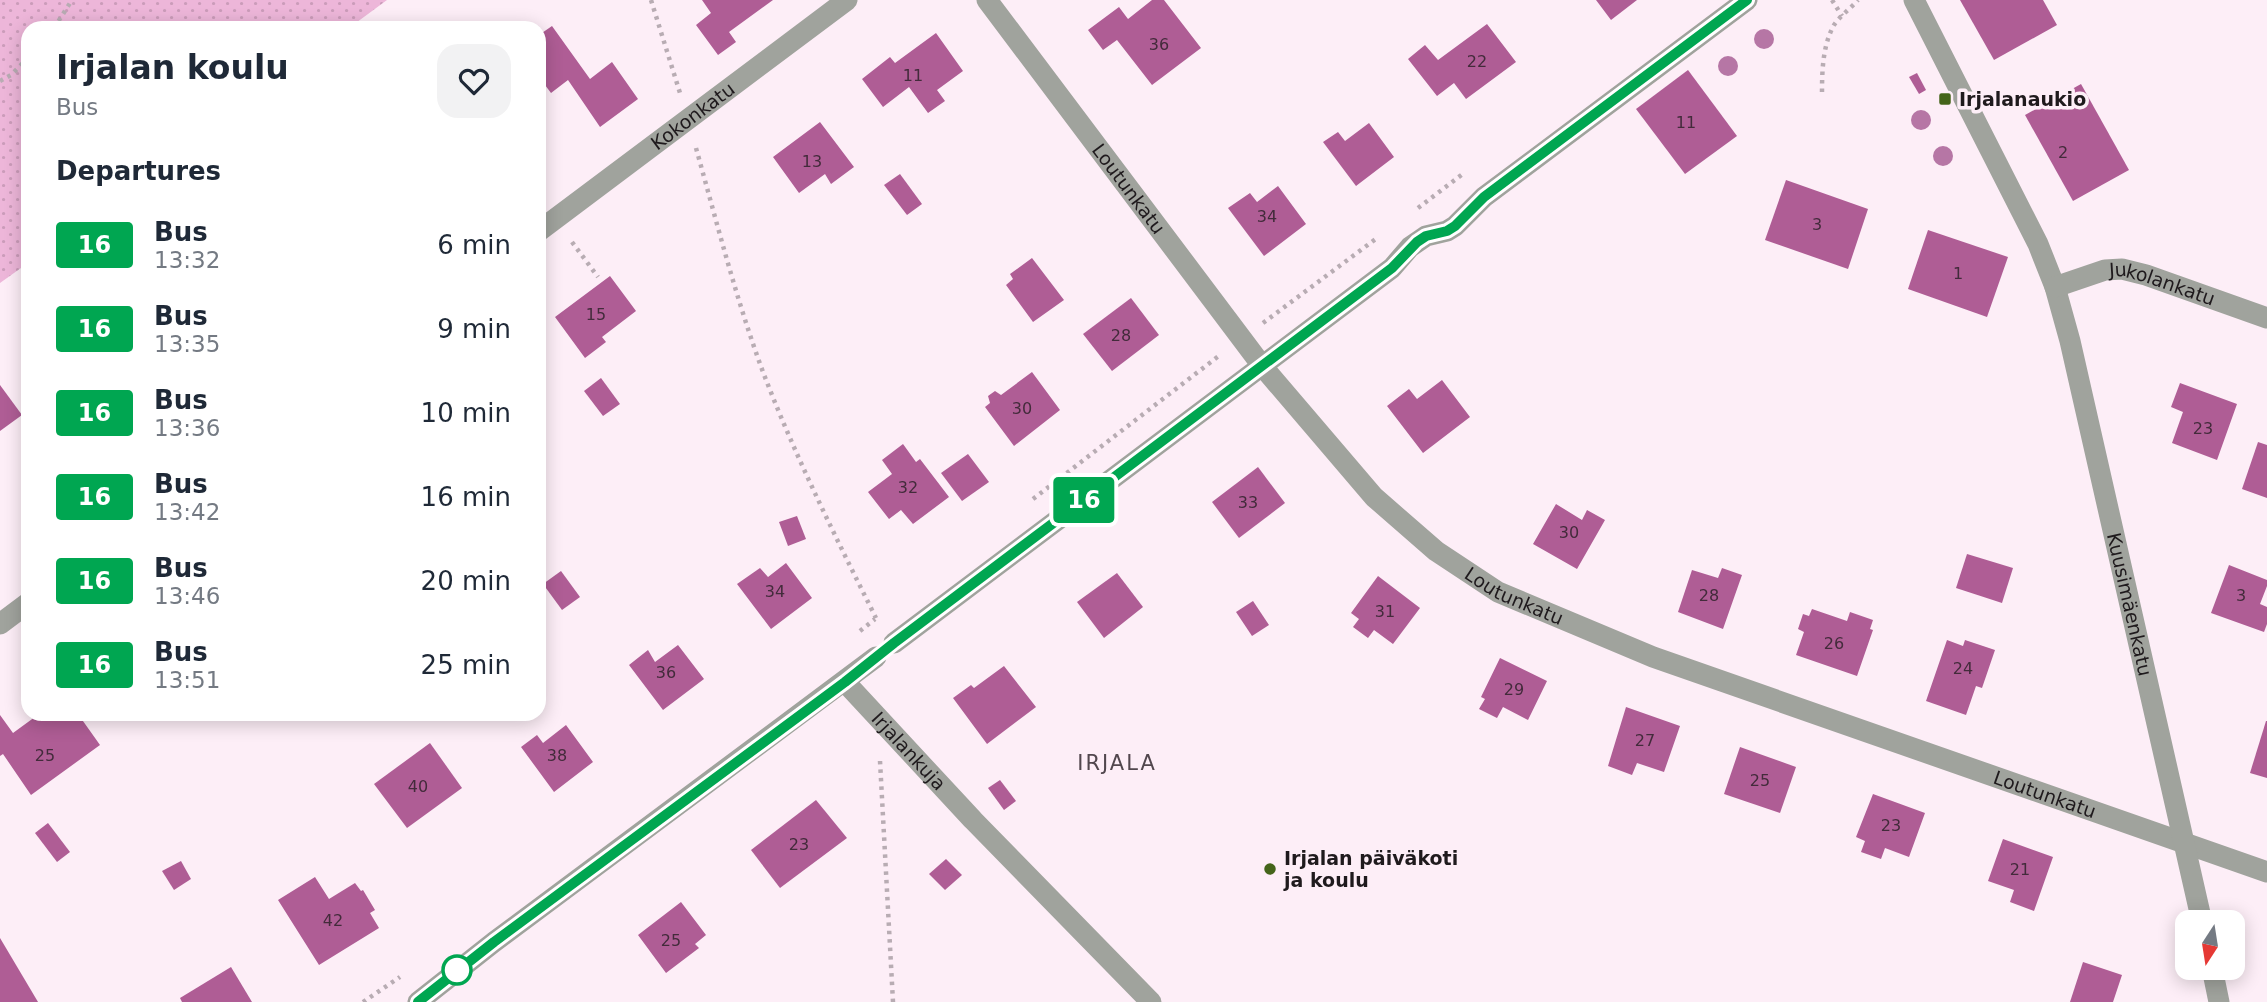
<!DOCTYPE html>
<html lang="en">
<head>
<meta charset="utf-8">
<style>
	body { margin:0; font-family:"DejaVu Sans",sans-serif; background:#f2f2f3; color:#1f2937; height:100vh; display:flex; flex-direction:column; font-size:26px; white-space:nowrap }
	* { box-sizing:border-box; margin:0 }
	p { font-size:23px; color:#747a83 }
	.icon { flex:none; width:38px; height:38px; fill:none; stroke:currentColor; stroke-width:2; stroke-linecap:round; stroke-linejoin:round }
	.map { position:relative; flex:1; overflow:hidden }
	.sheet { position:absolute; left:21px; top:21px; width:525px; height:700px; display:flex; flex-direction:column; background:#fff; border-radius:21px; box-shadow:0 4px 18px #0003 }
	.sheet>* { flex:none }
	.badge { padding:0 14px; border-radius:5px; font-size:24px; line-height:46px }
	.needle { width:46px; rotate:192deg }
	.tools { position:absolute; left:2175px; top:910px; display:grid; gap:14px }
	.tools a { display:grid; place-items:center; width:70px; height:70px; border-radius:14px; background:#fff; box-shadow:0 4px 18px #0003; font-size:35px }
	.map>.badge { position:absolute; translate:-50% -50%; box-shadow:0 0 0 4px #fff }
	h2 { padding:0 35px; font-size:26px; line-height:63px }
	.round { display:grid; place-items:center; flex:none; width:74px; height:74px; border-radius:21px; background:#f2f2f3 }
	.headline { display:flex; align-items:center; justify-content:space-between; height:119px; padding:0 35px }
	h1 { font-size:33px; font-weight:600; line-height:52px }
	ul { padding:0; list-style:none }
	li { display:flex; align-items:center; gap:21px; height:84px; padding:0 35px }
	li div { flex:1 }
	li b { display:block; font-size:26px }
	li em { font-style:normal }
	li .badge { min-width:77px; font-weight:700; text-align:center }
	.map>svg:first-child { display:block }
	.grass { fill:url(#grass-dots) }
	.building { fill:#af5d95 }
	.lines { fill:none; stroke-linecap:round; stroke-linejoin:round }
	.path { stroke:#b8acb3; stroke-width:4.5; stroke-dasharray:3.5 5; stroke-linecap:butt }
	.minor { stroke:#a0a39d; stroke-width:21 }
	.tree { fill:#b676a5 }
	.line-casing { stroke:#fff; stroke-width:16 }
	.line { stroke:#00a651; stroke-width:10 }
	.poi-dot { fill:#44641a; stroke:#fdeef7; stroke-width:2.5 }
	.stop-dot { fill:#fff; stroke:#00a651; stroke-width:3.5 }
	.labels { text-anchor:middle; stroke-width:7; stroke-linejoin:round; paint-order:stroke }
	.number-label { font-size:16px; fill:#432b3b }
	.poi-label { font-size:19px; font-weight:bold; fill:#1f1a1d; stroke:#fdeef7; text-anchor:start }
	.street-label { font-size:19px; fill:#1f1a1d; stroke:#fdeef7 }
	.neighbourhood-label { font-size:21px; letter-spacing:2px; fill:#52474e; stroke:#fdeef7 }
</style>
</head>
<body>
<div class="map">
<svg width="2267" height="1002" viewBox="0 0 2267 1002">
	<defs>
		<pattern id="grass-dots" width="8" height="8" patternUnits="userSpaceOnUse" patternTransform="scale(1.75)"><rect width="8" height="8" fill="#edb6d9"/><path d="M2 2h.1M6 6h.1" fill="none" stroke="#cb9cba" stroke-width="1.8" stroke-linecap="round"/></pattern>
	</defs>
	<rect width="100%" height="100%" fill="#fdeef7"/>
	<polygon class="grass" points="0,0 387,0 349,28 28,28 28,263 0,283"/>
	<g class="building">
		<polygon points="702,0 773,0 729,32 736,42 718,55 696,25 711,13"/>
		<polygon points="1152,0 1164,0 1201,48 1152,85 1117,40 1103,50 1088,30 1119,7 1128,19"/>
		<polygon points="1596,0 1637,0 1611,20"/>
		<polygon points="1960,0 2043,0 2057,25 1994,60"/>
		<polygon points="1487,24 1516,62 1466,99 1454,83 1437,96 1408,59 1425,45 1438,60"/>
		<polygon points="552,26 590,79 612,62 638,99 600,127 568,80 551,93 539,77 539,35"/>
		<polygon points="936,33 963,71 937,90 945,101 928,113 909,87 883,107 862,79 890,57 895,63"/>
		<polygon points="1688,70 1737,136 1685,174 1636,109"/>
		<polygon points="1917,73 1926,90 1919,94 1909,77"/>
		<polygon points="2081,84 2129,170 2073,201 2025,115"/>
		<polygon points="820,122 854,167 831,184 825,174 799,193 773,157"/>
		<polygon points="1369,123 1394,157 1356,186 1323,142 1338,132 1345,141"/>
		<polygon points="900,174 922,204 907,215 884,185"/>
		<polygon points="1786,180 1868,209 1848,269 1765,240"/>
		<polygon points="1278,186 1306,224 1264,256 1228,208 1250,193 1257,202"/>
		<polygon points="1928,230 2008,257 1987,317 1908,289"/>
		<polygon points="1032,258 1064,300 1033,322 1006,285 1013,279 1010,274"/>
		<polygon points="610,276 636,311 602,337 606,342 585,358 555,317"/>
		<polygon points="1131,298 1159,335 1112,371 1083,334"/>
		<polygon points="1032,372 1060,410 1014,446 985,407 990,403 988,396 995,391 1001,395"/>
		<polygon points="601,378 620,404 603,416 584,391"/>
		<polygon points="1442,380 1470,417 1423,453 1387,406 1409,389 1417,399"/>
		<polygon points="2180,383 2237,404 2217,460 2172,443 2183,412 2171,407"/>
		<polygon points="0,385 22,415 0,431"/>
		<polygon points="2258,442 2267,445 2267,498 2242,489"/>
		<polygon points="903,444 916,462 920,459 949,497 913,524 901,510 889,519 868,492 892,474 882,460"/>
		<polygon points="968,454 989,482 962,501 941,473"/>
		<polygon points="1258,467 1285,503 1239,538 1212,502"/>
		<polygon points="1556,504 1582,520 1587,510 1605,520 1577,569 1533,544"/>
		<polygon points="797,516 806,539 788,546 779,522"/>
		<polygon points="1967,554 2013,568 2002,603 1956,588"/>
		<polygon points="786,563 812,598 771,629 737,584 760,568 768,577"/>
		<polygon points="2229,565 2267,580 2267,586 2260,604 2267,607 2267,624 2264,632 2211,613"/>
		<polygon points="1722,568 1742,575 1723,629 1678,612 1692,570 1718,578"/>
		<polygon points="561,571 580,597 562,610 543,584"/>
		<polygon points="1117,573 1143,607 1104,638 1077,602"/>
		<polygon points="1378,576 1420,608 1393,644 1374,630 1368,638 1353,627 1359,619 1351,613"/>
		<polygon points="1253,601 1269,625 1252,636 1236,612"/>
		<polygon points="1812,609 1847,621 1850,612 1873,620 1870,629 1873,630 1857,676 1796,655 1804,632 1798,629 1803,614 1809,616"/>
		<polygon points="1947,640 1963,646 1965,640 1995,650 1982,688 1976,686 1966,715 1926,701"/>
		<polygon points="678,645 704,679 663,710 629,665 648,650 655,662"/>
		<polygon points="1500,658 1547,681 1528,720 1503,707 1497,718 1479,709 1485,699 1481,697"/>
		<polygon points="1004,666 1036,707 987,744 953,698 971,685 974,688"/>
		<polygon points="1626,707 1680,726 1664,772 1637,763 1632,775 1608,766"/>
		<polygon points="39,714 63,714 67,719 78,714 100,745 31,795 3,754 0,756 0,715 13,733"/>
		<polygon points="2266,721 2267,721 2267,778 2250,773"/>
		<polygon points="566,725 593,762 554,792 521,747 537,735 543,743"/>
		<polygon points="430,743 462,788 407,828 374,784"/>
		<polygon points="1740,747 1796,767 1780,813 1724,794"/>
		<polygon points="1000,780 1016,801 1004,810 988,788"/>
		<polygon points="1873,794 1925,813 1909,857 1885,848 1881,859 1861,852 1865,841 1856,837"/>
		<polygon points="816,800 847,838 780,888 751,850"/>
		<polygon points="48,823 70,852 57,862 35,833"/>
		<polygon points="2003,839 2053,857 2034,911 2010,902 2014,890 1988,881"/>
		<polygon points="946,859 962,875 945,890 929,874"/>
		<polygon points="181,861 191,879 174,890 162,871"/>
		<polygon points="315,877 329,899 355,883 361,891 363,890 375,910 370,913 379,928 319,965 278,900"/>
		<polygon points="681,902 706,935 695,944 699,948 666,973 638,935"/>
		<polygon points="0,938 38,1002 0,1002"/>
		<polygon points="2083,962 2122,975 2113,1002 2070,1002"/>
		<polygon points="231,967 252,1002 182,1002 180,998"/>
	</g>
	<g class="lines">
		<g class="path">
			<polyline points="651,0 680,93"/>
			<polyline points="1832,0 1842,16"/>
			<polyline points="54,28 72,0"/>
			<polyline points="0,81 11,75 28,58"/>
			<path d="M1822,92C1822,69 1823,45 1834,25C1840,16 1851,8 1858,0"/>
			<path d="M696,148C717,223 736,299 763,372C795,456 836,538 876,618"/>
			<polyline points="1418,208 1464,173"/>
			<polyline points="572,242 598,277"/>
			<polyline points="1263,323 1377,238"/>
			<polyline points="1033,499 1220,355"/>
			<polyline points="860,631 875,619"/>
			<polyline points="880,761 893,1002"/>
			<polyline points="363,1002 400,977"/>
		</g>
		<g class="minor">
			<path id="s1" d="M987,0L1263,367L1374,497L1436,551L1498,592L1653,657L2267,872"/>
			<path id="s2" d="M1914,0L2038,244L2055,287L2070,341L2202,922"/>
			<path id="s3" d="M539,231L847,0"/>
			<path id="s4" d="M2055,287L2105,270L2122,269L2146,275L2267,318"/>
			<polyline points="0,624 28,603"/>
			<polyline points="894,643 1392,268 1410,247 1426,236 1447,231 1455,226 1484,197 1747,0"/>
			<path id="s5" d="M845,682L973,820L1151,1002"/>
			<polyline points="2212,968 2219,1002"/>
			<polyline points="418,1002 494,942 876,657"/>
		</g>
	</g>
	<g class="tree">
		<circle cx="1764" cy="39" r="10"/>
		<circle cx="1728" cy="66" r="10"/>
		<circle cx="1921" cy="120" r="10"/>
		<circle cx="1943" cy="156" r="10"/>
	</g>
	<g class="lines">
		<defs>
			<polyline id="line" points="418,1002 494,942 845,682 894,643 1392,268 1417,242 1426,236 1447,231 1455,226 1484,197 1747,0"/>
		</defs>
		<use href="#line" class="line-casing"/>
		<use href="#line" class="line"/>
	</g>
	<g class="poi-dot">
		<rect x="1938" y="92" width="14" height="14" rx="3.5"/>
		<circle cx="1270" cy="869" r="7"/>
	</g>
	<circle class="stop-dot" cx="457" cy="970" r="14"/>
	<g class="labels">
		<g class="number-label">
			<text x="1159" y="50">36</text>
			<text x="1477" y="67">22</text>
			<text x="913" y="81">11</text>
			<text x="1686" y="128">11</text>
			<text x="2063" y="158">2</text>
			<text x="812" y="167">13</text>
			<text x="1267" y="222">34</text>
			<text x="1817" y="230">3</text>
			<text x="1958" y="279">1</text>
			<text x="596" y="320">15</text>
			<text x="1121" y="341">28</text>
			<text x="1022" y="414">30</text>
			<text x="2203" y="434">23</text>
			<text x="908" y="493">32</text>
			<text x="1248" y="508">33</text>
			<text x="1569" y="538">30</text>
			<text x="775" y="597">34</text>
			<text x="1709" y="601">28</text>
			<text x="2241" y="601">3</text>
			<text x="1385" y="617">31</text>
			<text x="1834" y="649">26</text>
			<text x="1963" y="674">24</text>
			<text x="666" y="678">36</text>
			<text x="1514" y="695">29</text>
			<text x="1645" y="746">27</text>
			<text x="45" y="761">25</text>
			<text x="557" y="761">38</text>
			<text x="1760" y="786">25</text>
			<text x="418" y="792">40</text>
			<text x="1891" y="831">23</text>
			<text x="799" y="850">23</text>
			<text x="2020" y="875">21</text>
			<text x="333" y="926">42</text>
			<text x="671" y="946">25</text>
		</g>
		<g class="poi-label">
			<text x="1959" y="106">Irjalanaukio</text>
			<text x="1284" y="865">Irjalan päiväkoti<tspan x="1284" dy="22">ja koulu</tspan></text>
		</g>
		<g class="street-label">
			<text dy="7" stroke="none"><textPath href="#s3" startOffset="192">Kokonkatu</textPath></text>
			<text dy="7" stroke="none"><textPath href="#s1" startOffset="236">Loutunkatu</textPath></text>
			<text dy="7" stroke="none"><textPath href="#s4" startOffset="112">Jukolankatu</textPath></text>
			<text dy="7" stroke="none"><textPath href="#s1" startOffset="803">Loutunkatu</textPath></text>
			<text dy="7" stroke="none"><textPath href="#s2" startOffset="646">Kuusimäenkatu</textPath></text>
			<text dy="7" stroke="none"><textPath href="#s5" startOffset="94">Irjalankuja</textPath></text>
			<text dy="7" stroke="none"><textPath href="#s1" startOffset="1370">Loutunkatu</textPath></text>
		</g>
		<g class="neighbourhood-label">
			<text x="1117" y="770">IRJALA</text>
		</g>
	</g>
</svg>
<div class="tools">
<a><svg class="needle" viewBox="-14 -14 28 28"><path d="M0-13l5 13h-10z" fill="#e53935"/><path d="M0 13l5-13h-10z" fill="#747a83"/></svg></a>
</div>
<b class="badge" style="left:1084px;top:500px;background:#00a651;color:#fff">16</b>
<section class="sheet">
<div class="headline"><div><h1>Irjalan koulu</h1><p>Bus</p></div><a class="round"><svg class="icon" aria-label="heart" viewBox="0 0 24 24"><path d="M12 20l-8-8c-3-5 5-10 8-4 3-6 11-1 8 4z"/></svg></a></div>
<h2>Departures</h2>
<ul>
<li><span class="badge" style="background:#00a651;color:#fff">16</span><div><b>Bus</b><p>13:32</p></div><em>6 min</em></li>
<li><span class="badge" style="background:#00a651;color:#fff">16</span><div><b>Bus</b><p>13:35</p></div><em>9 min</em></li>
<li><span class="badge" style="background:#00a651;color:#fff">16</span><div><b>Bus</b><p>13:36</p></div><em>10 min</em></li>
<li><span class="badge" style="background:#00a651;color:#fff">16</span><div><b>Bus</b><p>13:42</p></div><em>16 min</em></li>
<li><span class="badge" style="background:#00a651;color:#fff">16</span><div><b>Bus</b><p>13:46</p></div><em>20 min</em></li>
<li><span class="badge" style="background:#00a651;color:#fff">16</span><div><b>Bus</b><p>13:51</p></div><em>25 min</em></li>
</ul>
</section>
</div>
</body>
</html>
